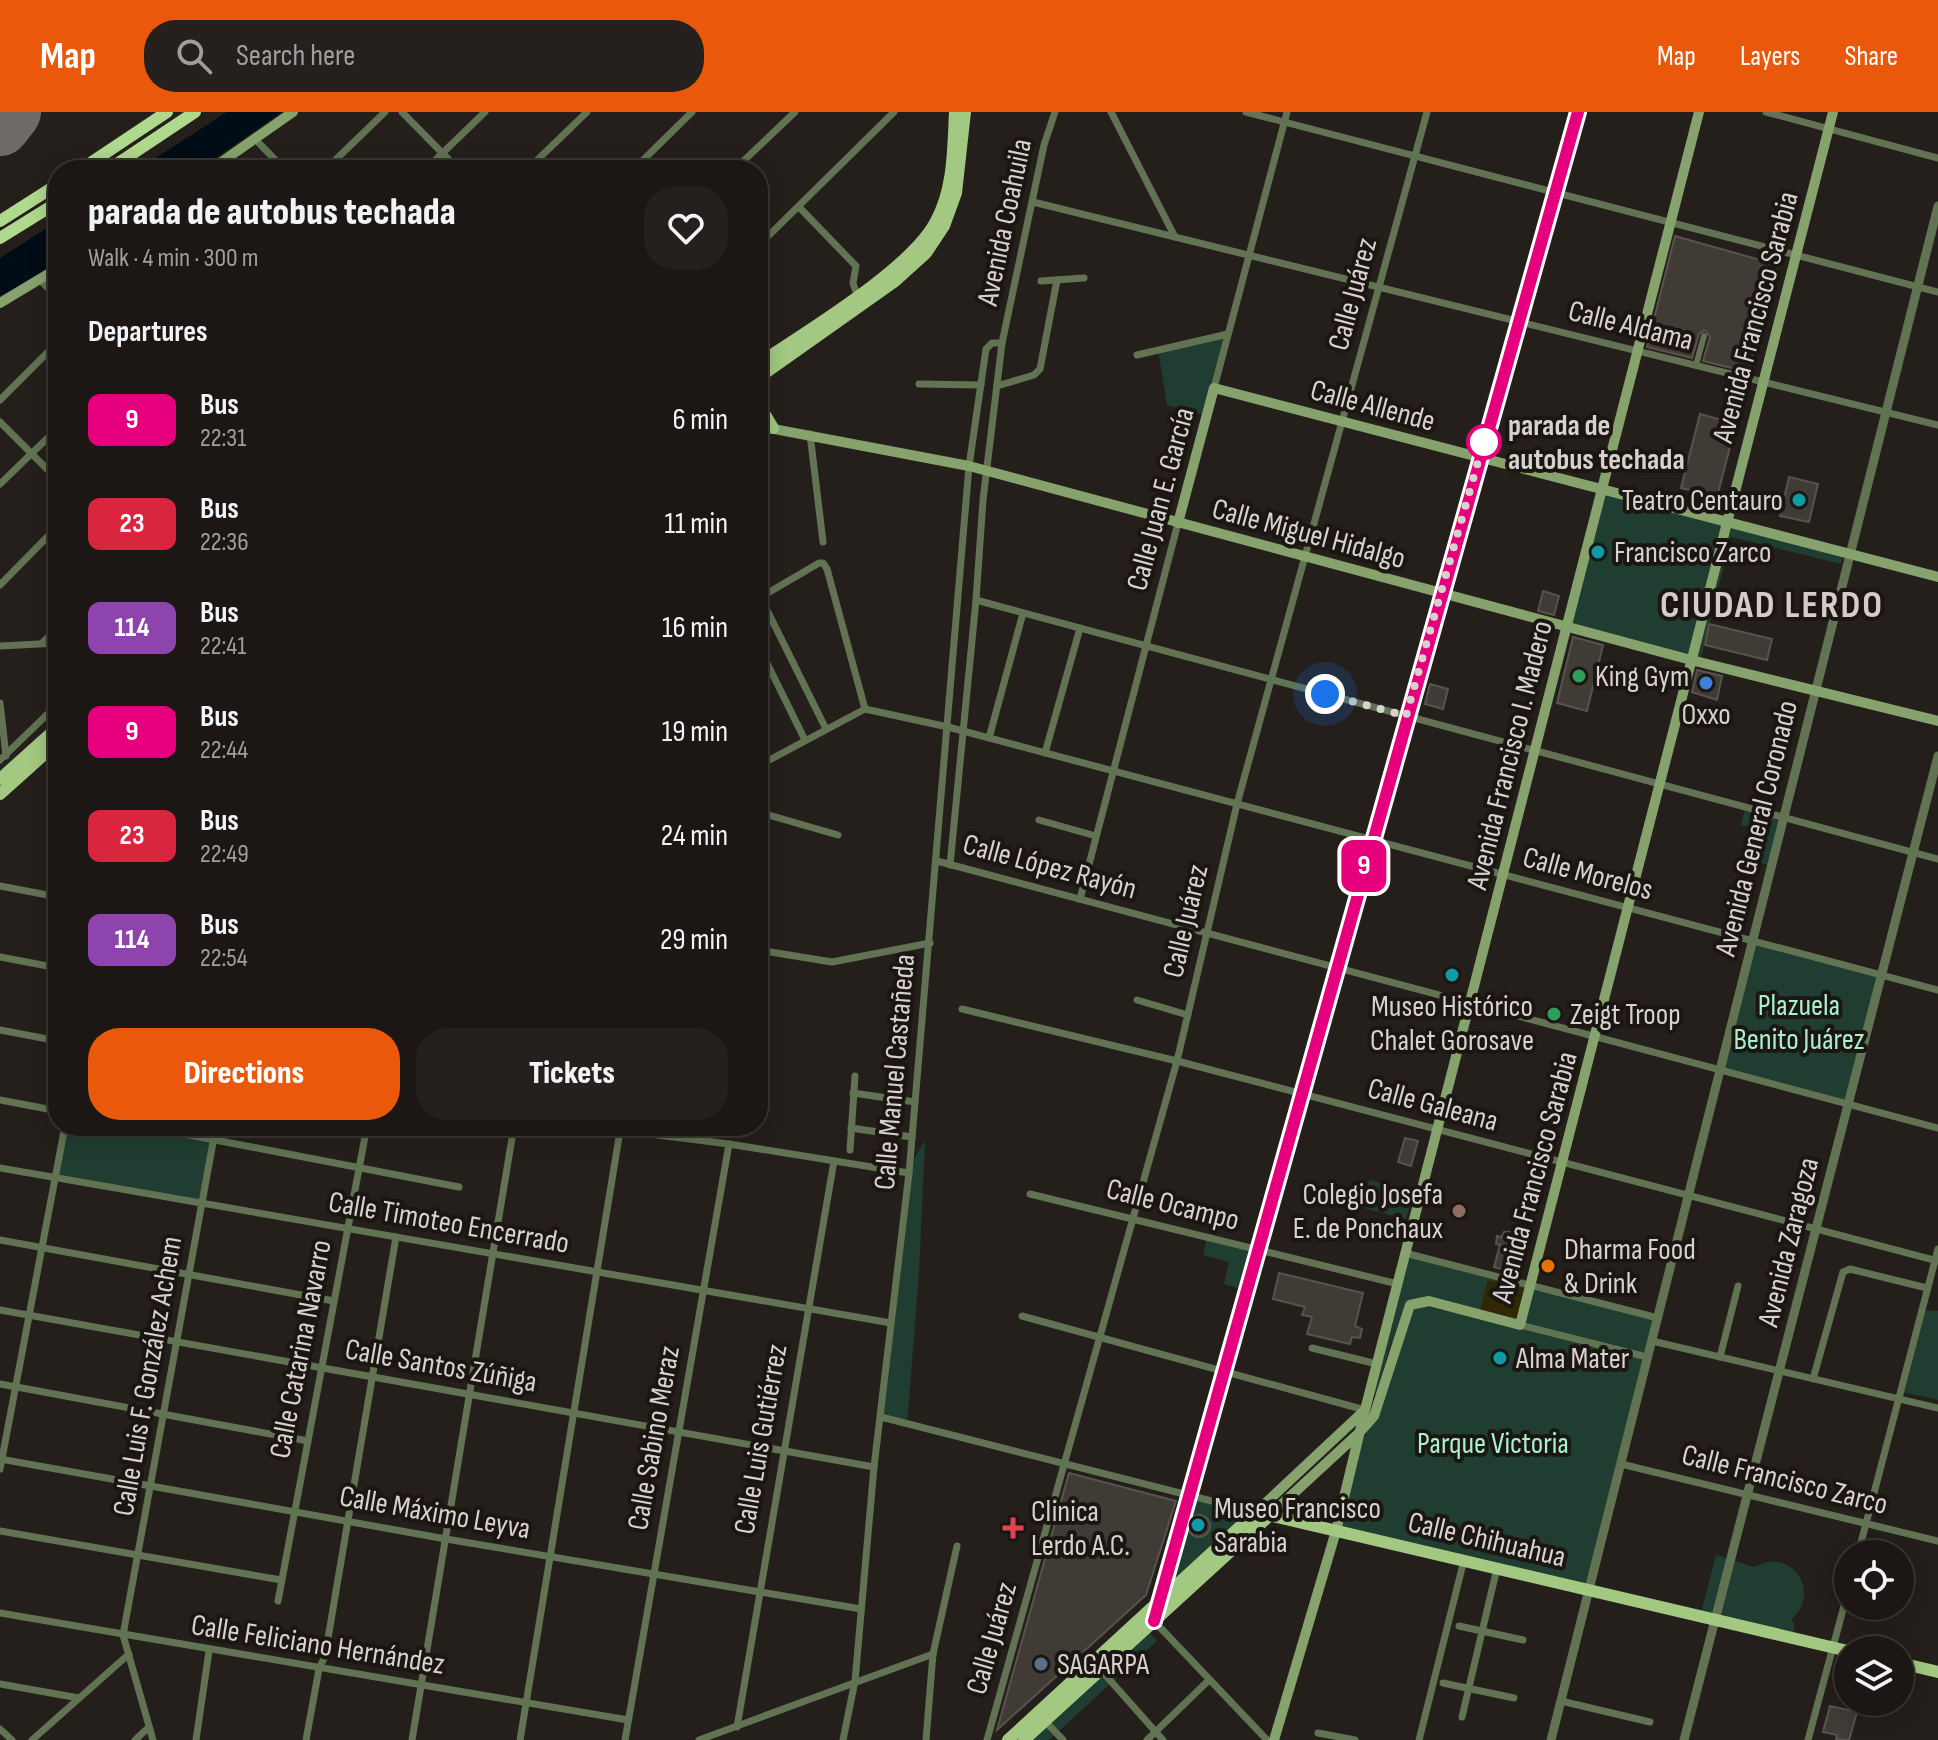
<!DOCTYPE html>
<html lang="en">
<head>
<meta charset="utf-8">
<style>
	body { margin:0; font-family:"Sofia Sans Condensed",sans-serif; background:#25201d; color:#f1f3f6; height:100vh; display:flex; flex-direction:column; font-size:30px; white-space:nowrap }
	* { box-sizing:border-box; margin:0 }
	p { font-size:26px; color:#a09fa0 }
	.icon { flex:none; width:44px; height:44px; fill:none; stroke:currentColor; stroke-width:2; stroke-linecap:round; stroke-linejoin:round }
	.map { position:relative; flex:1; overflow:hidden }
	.drawer { position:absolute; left:48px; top:48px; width:720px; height:976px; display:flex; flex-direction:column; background:#1c1714; border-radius:32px; box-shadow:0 4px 20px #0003,0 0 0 2px #3a3634 }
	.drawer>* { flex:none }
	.badge { padding:0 16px; border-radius:12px; font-size:28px; line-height:52px }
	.controls { position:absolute; left:1834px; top:1428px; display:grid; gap:16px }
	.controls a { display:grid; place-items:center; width:80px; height:80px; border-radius:50%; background:#1c1714; box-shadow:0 4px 20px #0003,0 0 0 2px #3a3634; font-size:40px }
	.you { position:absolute; width:40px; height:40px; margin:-20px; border:6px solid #fff; border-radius:50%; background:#1a73e8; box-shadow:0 0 0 12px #1a73e833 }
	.map>.badge { position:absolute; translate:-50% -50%; box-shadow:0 0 0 4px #fff }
	h2 { padding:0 40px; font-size:30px; line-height:72px }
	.round { display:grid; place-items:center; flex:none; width:84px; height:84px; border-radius:32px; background:#25201d }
	.head { display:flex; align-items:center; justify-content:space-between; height:136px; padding:0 40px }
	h1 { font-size:38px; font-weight:800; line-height:60px }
	.button { display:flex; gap:16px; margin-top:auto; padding:16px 40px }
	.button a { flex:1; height:92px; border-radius:32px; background:#ea580c; color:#fff; font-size:32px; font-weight:800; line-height:92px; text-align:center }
	.button a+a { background:#25201d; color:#f1f3f6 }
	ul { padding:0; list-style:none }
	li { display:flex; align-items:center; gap:24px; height:104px; padding:0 40px }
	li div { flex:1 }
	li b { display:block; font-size:30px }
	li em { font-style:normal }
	li .badge { min-width:88px; font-weight:700; text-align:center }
	header { display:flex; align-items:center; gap:48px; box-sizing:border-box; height:112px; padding:0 40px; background:#ea580c; color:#fff }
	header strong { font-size:38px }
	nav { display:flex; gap:44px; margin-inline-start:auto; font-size:28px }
	.search { width:560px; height:72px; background:#25201d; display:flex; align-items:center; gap:20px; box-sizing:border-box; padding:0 28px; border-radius:32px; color:#a09fa0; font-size:30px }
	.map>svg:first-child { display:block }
	.green { fill:#1f3d30 }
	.sand { fill:#2f2706 }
	.water { fill:#000d16 }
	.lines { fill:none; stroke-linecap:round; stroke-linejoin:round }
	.runway { stroke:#706a66; stroke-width:60 }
	.building { fill:#403b35; stroke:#58534c; stroke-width:2 }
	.pedestrian { stroke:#617352; stroke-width:6 }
	.minor { stroke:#617352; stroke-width:7 }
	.tertiary { stroke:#617352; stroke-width:9 }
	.secondary { stroke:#86a36d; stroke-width:10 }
	.primary { stroke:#a2c882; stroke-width:12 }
	.trunk { stroke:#afd98c; stroke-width:12 }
	.line-casing { stroke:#fff; stroke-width:18 }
	.line { stroke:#e6007e; stroke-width:12 }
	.walk { stroke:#d7d2cf; stroke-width:8; stroke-dasharray:0 14.4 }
	.stop-dot { fill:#fff; stroke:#e6007e; stroke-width:4 }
	.culture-dot { fill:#0f9aa8; stroke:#1c1612; stroke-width:3 }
	.leisure-dot { fill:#2e9e5b; stroke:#1c1612; stroke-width:3 }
	.shop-dot { fill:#3f7fe0; stroke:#1c1612; stroke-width:3 }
	.education-dot { fill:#8d6e63; stroke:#1c1612; stroke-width:3 }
	.food-dot { fill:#e8710a; stroke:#1c1612; stroke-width:3 }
	.health-dot { fill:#e0444e; stroke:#1c1612; stroke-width:3 }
	.service-dot { fill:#5c6f8a; stroke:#1c1612; stroke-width:3 }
	.labels { text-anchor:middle; stroke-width:8; stroke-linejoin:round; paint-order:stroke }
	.street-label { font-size:30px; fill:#d7d2cf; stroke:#1c1612 }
	.stop-label { font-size:30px; font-weight:bold; fill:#d7d2cf; stroke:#1c1612; text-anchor:start }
	.poi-label { font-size:30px; fill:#d7d2cf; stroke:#1c1612; text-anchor:start }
	.park-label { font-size:30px; fill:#a6f2cd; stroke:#1c1612 }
	.district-label { font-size:38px; font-weight:bold; letter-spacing:2px; fill:#d5ccc7; stroke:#1c1612 }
</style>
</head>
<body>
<header>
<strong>Map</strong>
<div class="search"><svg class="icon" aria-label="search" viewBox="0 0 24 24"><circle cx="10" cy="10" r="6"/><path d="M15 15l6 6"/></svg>Search here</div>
<nav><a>Map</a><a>Layers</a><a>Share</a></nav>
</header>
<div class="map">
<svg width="1938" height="1628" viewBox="0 0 1938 1628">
	<rect width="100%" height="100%" fill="#251f1b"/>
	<g class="green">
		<polygon points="1228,221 1206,304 1167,293 1158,238"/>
		<polygon points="1598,376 1844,442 1841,452 1731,425 1700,550 1565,515"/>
		<polygon points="1745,696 1782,707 1770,753 1754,749 1762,720 1741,713"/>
		<polygon points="1750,829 1881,864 1848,993 1718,957"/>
		<polygon points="64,1014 144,1014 215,1027 201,1095 53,1066"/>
		<polygon points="925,1029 919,1161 907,1314 879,1306 907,1058"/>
		<polygon points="1369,1068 1414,1080 1406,1107 1363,1096"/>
		<polygon points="1207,1126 1256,1138 1245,1178 1224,1172 1229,1150 1203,1143"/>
		<polygon points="1402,1142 1655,1206 1587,1479 1332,1418 1354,1337 1366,1322 1379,1286 1395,1215 1377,1282 1373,1281"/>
		<polygon points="1923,1198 1938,1199 1938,1288 1902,1280"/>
		<polygon points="1188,1384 1254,1400 1157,1490"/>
		<path d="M1716,1443L1754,1455C1791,1434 1823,1480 1791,1508L1795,1513L1791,1530L1699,1509Z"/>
		<polygon points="1146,1516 1157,1529 1049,1628 1025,1628"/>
	</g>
	<polygon class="sand" points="1488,1168 1526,1177 1518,1210 1480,1200"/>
	<g class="water">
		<polygon points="227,0 282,0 198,58 137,58"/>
		<polygon points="58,109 58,152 0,184 0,146"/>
	</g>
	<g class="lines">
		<polyline class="runway" points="0,14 11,0"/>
	</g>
	<g class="building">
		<polygon points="1675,124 1778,153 1748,260 1703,249 1710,225 1705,218 1699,222 1692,246 1647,235"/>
		<polygon points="1700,302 1736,312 1717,385 1681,376"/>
		<polygon points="1789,365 1818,372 1809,410 1780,404"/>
		<polygon points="1543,479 1559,484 1554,503 1538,499"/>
		<polygon points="1709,512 1772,527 1767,548 1705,533"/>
		<polygon points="1573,525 1603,533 1587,599 1557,591"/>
		<polygon points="1697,558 1722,564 1717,588 1692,580"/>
		<polygon points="1430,572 1448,577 1443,597 1425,592"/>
		<polygon points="1405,1026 1418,1029 1411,1054 1398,1050"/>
		<polygon points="1504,1120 1512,1120 1516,1129 1522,1131 1520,1137 1514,1136 1508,1159 1494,1155 1500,1133 1496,1132 1497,1124 1502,1125"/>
		<polygon points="1279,1161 1363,1181 1355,1214 1362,1217 1360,1226 1352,1225 1350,1232 1307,1222 1312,1205 1302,1203 1305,1195 1273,1187"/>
		<polygon points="1069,1361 1176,1389 1146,1483 997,1618"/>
		<circle cx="1199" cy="1414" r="11"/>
		<polygon points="1830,1594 1857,1600 1849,1628 1836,1627 1837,1623 1823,1620"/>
	</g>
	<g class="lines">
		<polyline class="pedestrian" points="1696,253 1704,224"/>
		<g class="minor">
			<polyline points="402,0 459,58"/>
			<polyline points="1111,0 1175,125"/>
			<polyline points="1246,0 1938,180"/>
			<polyline points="1766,0 1938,46"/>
			<polyline points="256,28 285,58"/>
			<polyline points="325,58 385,0"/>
			<polyline points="425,58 485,0"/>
			<polyline points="527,58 587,0"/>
			<polyline points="633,58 692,0"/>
			<polyline points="734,58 795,0"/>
			<polyline points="1033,90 1938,313"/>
			<polyline points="799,95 856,154 853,171 857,183"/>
			<polyline points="758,134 894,0"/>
			<polyline points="40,168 58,186"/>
			<polyline points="1041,169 1084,166"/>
			<polyline points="1137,243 1228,222"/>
			<polyline points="919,272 981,273"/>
			<polyline points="997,274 1034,263 1040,257 1057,168"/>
			<polyline points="1214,276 1287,0"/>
			<polyline points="0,288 58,230"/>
			<polyline points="0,310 58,368"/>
			<polyline points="810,322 823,430"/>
			<polyline points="0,372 58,316"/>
			<polyline points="0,473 58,414"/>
			<polyline points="976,488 1938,747"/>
			<polyline points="42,531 58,516"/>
			<polyline points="758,533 805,628"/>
			<polyline points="0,534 58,531"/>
			<polyline points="0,591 6,644"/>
			<polyline points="826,617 762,488 766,482 819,451 823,451 827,457 865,597"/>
			<polyline points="989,626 1023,501"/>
			<polyline points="1045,641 1080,516"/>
			<polyline points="0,648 58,592"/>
			<polyline points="758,654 865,597 948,615 1938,878"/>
			<polyline points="758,700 838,723"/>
			<polyline points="1039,708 1096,724"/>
			<polyline points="51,713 58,714"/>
			<polyline points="937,749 1938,1016"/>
			<polyline points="950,753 976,488 983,388 1002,231 1044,33 1055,0"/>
			<polyline points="0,774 58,785"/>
			<polyline points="1080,787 1178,411"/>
			<polyline points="758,838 832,850 930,831"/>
			<polyline points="0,845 58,856"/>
			<polyline points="1137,888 1188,903"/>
			<polyline points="962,897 1177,949 1938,1149"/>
			<polyline points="0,918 58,929"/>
			<polyline points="853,981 915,990"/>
			<polyline points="0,988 58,999"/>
			<polyline points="143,1014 459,1075"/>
			<polyline points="587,1014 729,1032 909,1061"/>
			<polyline points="851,1016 912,1025"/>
			<polyline points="850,1038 855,964"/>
			<polyline points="0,1056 891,1211"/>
			<polyline points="1030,1082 1398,1172"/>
			<polyline points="0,1128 334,1189"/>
			<polyline points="1405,1141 1658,1206"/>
			<polyline points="0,1198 874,1355"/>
			<polyline points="1022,1204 1365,1298"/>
			<polyline points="1520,1213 1647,1245"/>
			<polyline points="1652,1229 1938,1296"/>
			<polyline points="1312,1236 1377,1252"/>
			<polyline points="1720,1245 1738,1174"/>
			<polyline points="1813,1267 1843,1160 1850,1157 1927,1176"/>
			<polyline points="0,1272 308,1329"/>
			<polyline points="881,1305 1255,1400"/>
			<polyline points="0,1347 446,1427 861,1497"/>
			<polyline points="1621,1352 1938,1429"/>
			<polyline points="0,1357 65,1014"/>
			<polyline points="0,1419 281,1468"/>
			<polyline points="1858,1442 1938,1137"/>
			<polyline points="278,1489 367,1014"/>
			<polyline points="0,1501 628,1608"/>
			<polyline points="1154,1509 1267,1628"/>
			<polyline points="1459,1514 1523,1528"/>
			<polyline points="1100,1557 1163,1628"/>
			<polyline points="1443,1571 1514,1586"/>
			<polyline points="0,1572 79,1586"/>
			<polyline points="1561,1589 1650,1610"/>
			<polyline points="1462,1605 1497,1456"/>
			<polyline points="1044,1608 1063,1628"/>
			<polyline points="737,1615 834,1049"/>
			<polyline points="0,1617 12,1628"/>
			<polyline points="1318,1621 1355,1628"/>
			<polyline points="32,1628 129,1542"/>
			<polyline points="135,1628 149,1615"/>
			<polyline points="153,1628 123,1523 216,1014"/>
			<polyline points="196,1628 209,1539"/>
			<polyline points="306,1628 319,1557 325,1544 396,1125"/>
			<polyline points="412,1628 514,1014"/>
			<polyline points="520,1628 620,1019"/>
			<polyline points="625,1628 729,1032"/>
			<polyline points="699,1628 933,1542"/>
			<polyline points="843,1628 855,1569 874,1355 909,1061 969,354 986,237 992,231 1002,231"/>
			<polyline points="926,1628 933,1542 957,1434"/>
			<polyline points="987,1628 1177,949 1237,692 1427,0"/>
			<polyline points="1147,1628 1209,1568"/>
			<polyline points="1419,1628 1464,1448"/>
			<polyline points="1808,1628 1848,1479"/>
		</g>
		<g class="tertiary">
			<polyline points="1551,1628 1938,94"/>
			<polyline points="1684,1628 1938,644"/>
		</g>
		<g class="secondary">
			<polyline points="210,58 293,0"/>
			<polyline points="0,191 58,156"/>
			<polyline points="758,314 969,354 1691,548 1938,609"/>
			<polyline points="1178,411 1214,276 1938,465"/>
			<polyline points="1256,1400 1364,1299"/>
			<polyline points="1269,1404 1360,1320 1374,1304 1410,1193 1429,1189 1520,1213 1833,0"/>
			<polyline points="1274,1628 1336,1419 1365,1298 1699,0"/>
		</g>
		<g class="primary">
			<path d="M758,252C804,221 913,156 936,109C954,76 953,37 955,0"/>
			<polyline points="758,266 895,169 926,141 944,114 956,81 965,0"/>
			<polyline points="758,291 773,316"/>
			<polyline points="0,667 58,615"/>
			<polyline points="0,682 58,630"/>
			<polyline points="1154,1509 1578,0"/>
			<polyline points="1900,1551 1938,1560"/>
			<polyline points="1008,1628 1256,1400 1848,1539"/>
			<polyline points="1024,1628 1269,1404"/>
		</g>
		<g class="trunk">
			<polyline points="80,58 167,0"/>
			<polyline points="108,58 195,0"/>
			<polyline points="0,109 58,72"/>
			<polyline points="0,126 58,90"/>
		</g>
	</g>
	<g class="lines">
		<defs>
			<polyline id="line" points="1154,1509 1578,0"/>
		</defs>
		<use href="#line" class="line-casing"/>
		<use href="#line" class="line"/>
		<polyline class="walk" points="1325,582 1406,604 1487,318 1484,330"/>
	</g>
	<circle class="stop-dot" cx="1484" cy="330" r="16"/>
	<g class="culture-dot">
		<circle cx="1799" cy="388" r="8"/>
		<circle cx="1598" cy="440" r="8"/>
		<circle cx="1452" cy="863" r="8"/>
		<circle cx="1500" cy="1246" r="8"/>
		<circle cx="1198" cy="1413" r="8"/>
	</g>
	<g class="leisure-dot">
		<circle cx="1579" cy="564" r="8"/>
		<circle cx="1554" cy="902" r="8"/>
	</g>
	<circle class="shop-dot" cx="1706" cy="571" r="8"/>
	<circle class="education-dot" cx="1459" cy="1099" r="8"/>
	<circle class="food-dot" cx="1548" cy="1154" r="8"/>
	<path class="health-dot" d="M1009 1404h8v8h8v8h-8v8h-8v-8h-8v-8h8z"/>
	<circle class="service-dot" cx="1041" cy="1552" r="8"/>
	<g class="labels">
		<g class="street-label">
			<text transform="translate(1004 110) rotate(-78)" y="10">Avenida Coahuila</text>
			<text transform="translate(1352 182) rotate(-75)" y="10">Calle Juárez</text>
			<text transform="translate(1755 205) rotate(-75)" y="10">Avenida Francisco Sarabia</text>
			<text transform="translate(1631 213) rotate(14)" y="10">Calle Aldama</text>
			<text transform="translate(1373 293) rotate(15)" y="10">Calle Allende</text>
			<text transform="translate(1160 387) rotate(-75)" y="10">Calle Juan E. García</text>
			<text transform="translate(1309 421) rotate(15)" y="10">Calle Miguel Hidalgo</text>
			<text transform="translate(1509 643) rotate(-76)" y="10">Avenida Francisco I. Madero</text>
			<text transform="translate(1756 716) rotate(-76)" y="10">Avenida General Coronado</text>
			<text transform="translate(1050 754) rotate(15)" y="10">Calle López Rayón</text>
			<text transform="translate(1588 761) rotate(15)" y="10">Calle Morelos</text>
			<text transform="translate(1185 809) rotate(-77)" y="10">Calle Juárez</text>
			<text transform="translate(894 960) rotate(-85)" y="10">Calle Manuel Castañeda</text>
			<text transform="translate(1433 992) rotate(15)" y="10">Calle Galeana</text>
			<text transform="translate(1534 1065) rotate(-75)" y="10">Avenida Francisco Sarabia</text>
			<text transform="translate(1173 1092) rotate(14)" y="10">Calle Ocampo</text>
			<text transform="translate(449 1110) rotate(10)" y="10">Calle Timoteo Encerrado</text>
			<text transform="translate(1788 1130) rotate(-76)" y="10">Avenida Zaragoza</text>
			<text transform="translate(300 1237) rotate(-79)" y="10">Calle Catarina Navarro</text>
			<text transform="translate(441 1253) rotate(10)" y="10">Calle Santos Zúñiga</text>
			<text transform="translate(147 1264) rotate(-80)" y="10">Calle Luis F. González Achem</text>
			<text transform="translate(653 1326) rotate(-80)" y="10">Calle Sabino Meraz</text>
			<text transform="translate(760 1327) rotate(-80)" y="10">Calle Luis Gutiérrez</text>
			<text transform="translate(1785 1367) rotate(14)" y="10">Calle Francisco Zarco</text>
			<text transform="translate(435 1400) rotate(10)" y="10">Calle Máximo Leyva</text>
			<text transform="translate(1487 1427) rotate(13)" y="10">Calle Chihuahua</text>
			<text transform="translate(991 1526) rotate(-74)" y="10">Calle Juárez</text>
			<text transform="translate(318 1532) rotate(9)" y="10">Calle Feliciano Hernández</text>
		</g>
		<g class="stop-label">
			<text x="1508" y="323">parada de<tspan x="1508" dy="34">autobus techada</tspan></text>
		</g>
		<g class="poi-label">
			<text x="1783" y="398" text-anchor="end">Teatro Centauro</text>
			<text x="1614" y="450">Francisco Zarco</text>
			<text x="1595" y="574">King Gym</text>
			<text x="1706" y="612" text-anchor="middle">Oxxo</text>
			<text x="1452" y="904" text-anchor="middle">Museo Histórico<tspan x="1452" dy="34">Chalet Gorosave</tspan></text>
			<text x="1570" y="912">Zeigt Troop</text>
			<text x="1443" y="1092" text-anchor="end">Colegio Josefa<tspan x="1443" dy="34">E. de Ponchaux</tspan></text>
			<text x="1564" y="1147">Dharma Food<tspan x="1564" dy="34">&amp; Drink</tspan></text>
			<text x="1516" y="1256">Alma Mater</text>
			<text x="1214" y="1406">Museo Francisco<tspan x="1214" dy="34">Sarabia</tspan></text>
			<text x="1031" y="1409">Clinica<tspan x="1031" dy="34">Lerdo A.C.</tspan></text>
			<text x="1057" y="1562">SAGARPA</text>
		</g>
		<g class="park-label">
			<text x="1799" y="903">Plazuela<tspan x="1799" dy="34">Benito Juárez</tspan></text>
			<text x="1493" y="1341">Parque Victoria</text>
		</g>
		<g class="district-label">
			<text x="1772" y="505">CIUDAD LERDO</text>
		</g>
	</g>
</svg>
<div class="controls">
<a><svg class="icon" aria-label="locate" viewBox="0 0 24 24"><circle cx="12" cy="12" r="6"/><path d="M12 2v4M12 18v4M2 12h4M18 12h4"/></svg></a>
<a><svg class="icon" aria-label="layers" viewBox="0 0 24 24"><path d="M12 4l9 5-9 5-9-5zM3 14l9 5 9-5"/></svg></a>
</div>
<div class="you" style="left:1325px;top:582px"></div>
<b class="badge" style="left:1364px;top:754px;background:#e6007e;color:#fff">9</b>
<section class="drawer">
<div class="head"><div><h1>parada de autobus techada</h1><p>Walk · 4 min · 300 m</p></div><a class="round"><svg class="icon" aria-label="heart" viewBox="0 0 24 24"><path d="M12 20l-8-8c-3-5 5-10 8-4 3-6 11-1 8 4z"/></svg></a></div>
<h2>Departures</h2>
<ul>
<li><span class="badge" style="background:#e6007e;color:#fff">9</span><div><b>Bus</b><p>22:31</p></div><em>6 min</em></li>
<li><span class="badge" style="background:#d7263d;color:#fff">23</span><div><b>Bus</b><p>22:36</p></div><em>11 min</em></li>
<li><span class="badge" style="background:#8e44ad;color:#fff">114</span><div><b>Bus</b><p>22:41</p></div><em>16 min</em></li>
<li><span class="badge" style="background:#e6007e;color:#fff">9</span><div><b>Bus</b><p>22:44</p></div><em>19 min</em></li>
<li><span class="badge" style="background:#d7263d;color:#fff">23</span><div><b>Bus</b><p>22:49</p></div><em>24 min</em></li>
<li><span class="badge" style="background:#8e44ad;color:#fff">114</span><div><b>Bus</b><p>22:54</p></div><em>29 min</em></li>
</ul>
<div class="button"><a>Directions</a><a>Tickets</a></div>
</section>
</div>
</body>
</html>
